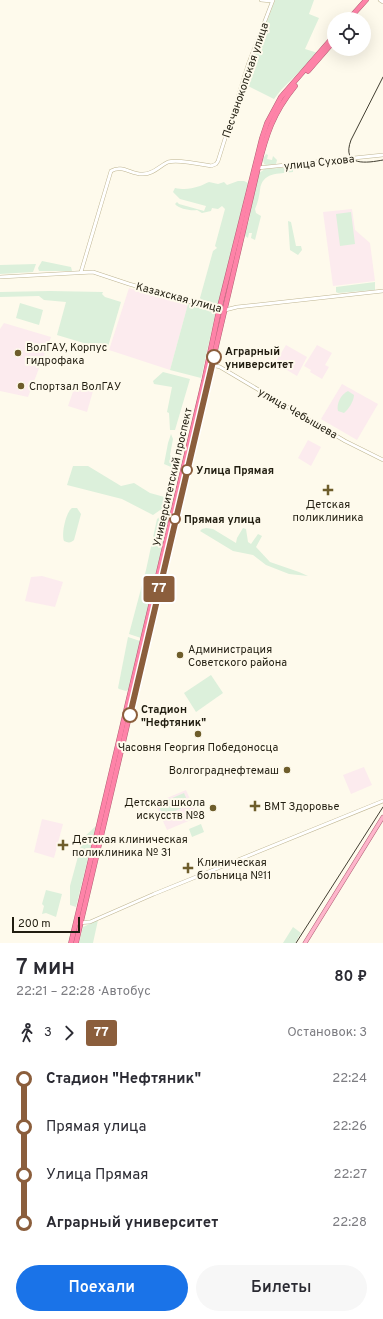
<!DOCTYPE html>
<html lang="ru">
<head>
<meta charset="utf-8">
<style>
	body { margin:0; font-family:Overpass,sans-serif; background:#f7f7f7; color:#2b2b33; height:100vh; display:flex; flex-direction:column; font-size:15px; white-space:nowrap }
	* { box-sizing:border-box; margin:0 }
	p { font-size:13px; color:#7c7c81 }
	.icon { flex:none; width:22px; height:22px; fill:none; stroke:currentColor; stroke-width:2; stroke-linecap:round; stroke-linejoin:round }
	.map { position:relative; height:943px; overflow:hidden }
	.drawer { display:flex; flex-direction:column; background:#fff; flex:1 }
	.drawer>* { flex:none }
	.badge { padding:0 8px; border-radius:3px; font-size:14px; line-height:26px }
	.buttons { position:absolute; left:327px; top:12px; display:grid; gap:8px }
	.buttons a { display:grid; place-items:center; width:44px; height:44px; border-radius:50%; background:#fff; box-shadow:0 4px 16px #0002; font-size:20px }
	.scale { position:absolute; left:12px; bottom:10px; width:68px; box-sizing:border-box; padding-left:4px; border:2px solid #211d10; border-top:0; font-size:11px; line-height:14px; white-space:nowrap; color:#211d10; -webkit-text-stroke:3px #fefaec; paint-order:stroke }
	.map>.badge { position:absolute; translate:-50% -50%; box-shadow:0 0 0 2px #fff }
	.legs { display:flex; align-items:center; gap:6px; height:44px; padding:0 16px; font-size:13px }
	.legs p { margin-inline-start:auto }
	.headline { display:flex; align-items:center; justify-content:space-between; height:68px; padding:0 16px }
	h1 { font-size:22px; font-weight:600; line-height:30px }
	.cta { display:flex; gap:8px; margin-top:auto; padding:8px 16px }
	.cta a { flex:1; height:46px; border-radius:24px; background:#1a73e8; color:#fff; font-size:16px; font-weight:600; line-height:46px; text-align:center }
	.cta a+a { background:#f7f7f7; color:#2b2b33 }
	ul { padding:0 16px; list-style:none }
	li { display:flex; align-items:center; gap:14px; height:48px; font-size:15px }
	li i { display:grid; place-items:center; width:6px; height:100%; margin:0 5px; background:currentColor }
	li i::after { content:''; width:10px; height:10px; margin:-5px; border:3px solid; border-radius:50%; background:#fff }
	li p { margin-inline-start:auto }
	li:first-child i { background:linear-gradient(#0000 50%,currentColor 0) }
	li:last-child i { background:linear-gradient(currentColor 50%,#0000 0) }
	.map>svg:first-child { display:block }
	.education { fill:#fcebee }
	.green { fill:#dcf0db }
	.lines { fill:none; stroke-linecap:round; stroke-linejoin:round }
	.secondary-casing { stroke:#bfb592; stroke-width:4 }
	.primary-casing { stroke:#b15f73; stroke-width:4.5 }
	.highway-casing { stroke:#b15f73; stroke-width:5.5 }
	.secondary { stroke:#fff; stroke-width:3 }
	.primary { stroke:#feb5cb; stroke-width:3.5 }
	.highway { stroke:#fe83a8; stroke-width:4.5 }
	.tram { stroke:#423e31; stroke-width:1 }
	.line-1-casing { stroke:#fff; stroke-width:9 }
	.line-1 { stroke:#8b5e3c; stroke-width:6 }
	.poi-dot { fill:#6e5d2b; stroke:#fefaec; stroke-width:1.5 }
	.stop-1-dot { fill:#fff; stroke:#8b5e3c; stroke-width:2 }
	.labels { text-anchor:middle; stroke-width:4; stroke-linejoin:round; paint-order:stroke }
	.street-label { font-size:11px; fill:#211d10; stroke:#fefaec }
	.poi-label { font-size:11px; fill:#211d10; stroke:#fefaec; text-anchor:start }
	.stop-label { font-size:11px; font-weight:bold; fill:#211d10; stroke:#fefaec; text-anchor:start }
</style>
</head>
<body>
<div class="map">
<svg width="383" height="943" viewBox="0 0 383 943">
	<rect width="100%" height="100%" fill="#fefaec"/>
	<g class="education">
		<polygon points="352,209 355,230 370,243 375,281 333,286 323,212"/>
		<polygon points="129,288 188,304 170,370 109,350"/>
		<polygon points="4,323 51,337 28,397 0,391 0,329"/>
		<polygon points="286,345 307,357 297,376 275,363"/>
		<polygon points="317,345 332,353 325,365 329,367 322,379 310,372 311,370 304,366"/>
		<polygon points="342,384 378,404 357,440 321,419"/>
		<polygon points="75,386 93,391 87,412 68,406"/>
		<polygon points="308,440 321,447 311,466 298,458"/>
		<polygon points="42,576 63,582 55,607 25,601 31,577"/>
		<polygon points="364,767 372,785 351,794 343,775"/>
		<polygon points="186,790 198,817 167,830 155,803"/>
		<polygon points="42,819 63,824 54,858 34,852"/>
	</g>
	<g class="green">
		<polygon points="275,0 314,0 309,14 319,18 305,49 318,53 281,90 274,99 244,84"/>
		<polygon points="266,154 268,155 267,159 272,160 273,156 277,160 276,164 266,165 264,164 263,159"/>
		<path d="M293,167V172C278,174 262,172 260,190C259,196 258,203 255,209L256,213L261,216L255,240L251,238L252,233H249L248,238L244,235C246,227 251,219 250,212L259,173L265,169Z"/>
		<path d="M238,181H244L248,183L218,306L215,308L207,306V302L202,301L200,298L213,251L217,248L215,246L225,209L222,206L218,209L212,208L211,211L202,213L197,210C191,211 179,209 175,204L177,202L179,204L204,211L206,206L180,199L173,192L175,188C185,190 190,189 200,186C204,185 205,183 209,182L218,184L224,182L227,185Z"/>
		<polygon points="351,212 355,244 340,246 336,214"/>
		<polygon points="288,221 291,222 296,246 301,246 302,250 298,255 290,250"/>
		<polygon points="42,261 71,267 72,271 39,271 38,268"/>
		<polygon points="36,264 33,272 0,274 0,265"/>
		<polygon points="375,282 375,290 338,293 336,292 336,287"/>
		<polygon points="50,291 103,292 102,294 105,297 121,302 107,350 57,335 66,302 44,300 39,296 0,297 0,292"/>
		<polygon points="20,303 43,310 39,325 16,318"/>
		<polygon points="188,304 216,311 201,378 170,370"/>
		<polygon points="163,372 190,379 175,430 170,430 169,413 167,412 172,387 154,384 153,381"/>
		<path d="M348,391L354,395C354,401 348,410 344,413L338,411C336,404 341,394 348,391Z"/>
		<polygon points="171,434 173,439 170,455 173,458 181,456 178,470 164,464 168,443"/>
		<polygon points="73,466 88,466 121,486 134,483 150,493 168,498 166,506 153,515 122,499 67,485"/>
		<path d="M72,508H77L81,514L74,540C71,543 68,543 64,541C61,534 66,512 72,508Z"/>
		<polygon points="170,509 167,526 141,638 129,634 146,570 157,519"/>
		<polygon points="206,528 213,529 236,543 237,538 243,528 246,529 248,542 251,544 258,534 262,536 256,547 270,562 299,572 308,576 289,574 266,565 253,555 233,551 200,531 202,529"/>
		<polygon points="128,637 140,641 128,690 126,691 119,689 118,688"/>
		<polygon points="211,675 223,693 196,712 184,693"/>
		<polygon points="184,793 189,805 163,816 158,804"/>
		<polygon points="201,824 204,832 192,837 189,829"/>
		<polygon points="96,826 76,907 70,905 70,886 83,838"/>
		<polygon points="46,890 62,894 56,917 46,913 42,914 44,906 42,904"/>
		<polygon points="98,920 93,943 79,943 83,927"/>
		<polygon points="293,927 301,933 295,943 283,943"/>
	</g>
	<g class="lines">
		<defs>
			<g id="secondary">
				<polyline points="261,0 272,1"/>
				<polyline points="380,0 383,2"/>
				<polyline points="257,168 383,155"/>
				<path d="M81,272L111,171C122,164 132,175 143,174C154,174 159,166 168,162C178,159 200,164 211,166L216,164L218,161L248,65L273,0"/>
				<polyline points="0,277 93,272 129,284 219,310 225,310 237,307 383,291"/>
				<polyline points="213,365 220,367 345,441 383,460"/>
				<polyline points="76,923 90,922 154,894 383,801"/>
			</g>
			<polyline id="primary" points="305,943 383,817"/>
			<g id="highway">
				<polyline points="349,19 366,0"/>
				<polyline points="308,71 334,41"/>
				<polyline points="71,943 204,381 219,310 262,138 267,123 281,97 334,36"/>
				<path d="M76,943L258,168C266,135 273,113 295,86"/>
			</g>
		</defs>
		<use href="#secondary" class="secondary-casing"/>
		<use href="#primary" class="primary-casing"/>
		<use href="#highway" class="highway-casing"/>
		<use href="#secondary" class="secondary"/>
		<use href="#primary" class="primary"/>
		<use href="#highway" class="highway"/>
		<g class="tram">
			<path d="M383,77L351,140C341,167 367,163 383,160"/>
			<polyline points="296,943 383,807"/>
		</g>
	</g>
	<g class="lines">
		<defs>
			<polyline id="line-1" points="130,715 214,357"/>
		</defs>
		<use href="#line-1" class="line-1-casing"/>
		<use href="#line-1" class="line-1"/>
	</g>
	<g class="poi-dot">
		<circle cx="18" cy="353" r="4"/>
		<circle cx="21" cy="386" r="4"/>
		<path d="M326 484h4v4h4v4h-4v4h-4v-4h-4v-4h4z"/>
		<circle cx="180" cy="655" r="4"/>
		<circle cx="198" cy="734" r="4"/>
		<circle cx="287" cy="770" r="4"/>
		<path d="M253 800h4v4h4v4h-4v4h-4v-4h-4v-4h4z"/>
		<circle cx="213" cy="808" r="4"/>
		<path d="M61 839h4v4h4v4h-4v4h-4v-4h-4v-4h4z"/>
		<path d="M186 862h4v4h4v4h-4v4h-4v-4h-4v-4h4z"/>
	</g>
	<g class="stop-1-dot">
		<circle cx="214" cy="357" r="7"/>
		<circle cx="187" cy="470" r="5"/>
		<circle cx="175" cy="519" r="5"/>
		<circle cx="130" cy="715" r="7"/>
	</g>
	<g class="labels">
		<g class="street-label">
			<text transform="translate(245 80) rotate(-71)" y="4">Песчанокопская улица</text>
			<text transform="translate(319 162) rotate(-6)" y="4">улица Сухова</text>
			<text transform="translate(179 297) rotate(15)" y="4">Казахская улица</text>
			<text transform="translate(298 413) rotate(30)" y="4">улица Чебышева</text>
			<text transform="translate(172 477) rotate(-77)" y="4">Университетский проспект</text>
		</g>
		<g class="poi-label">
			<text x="26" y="351">ВолГАУ, Корпус<tspan x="26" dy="13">гидрофака</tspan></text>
			<text x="29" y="390">Спортзал ВолГАУ</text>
			<text x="328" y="508" text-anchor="middle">Детская<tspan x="328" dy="13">поликлиника</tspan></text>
			<text x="188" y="653">Администрация<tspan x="188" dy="13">Советского района</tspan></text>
			<text x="198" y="751" text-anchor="middle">Часовня Георгия Победоносца</text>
			<text x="279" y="774" text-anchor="end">Волгограднефтемаш</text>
			<text x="205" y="806" text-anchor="end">Детская школа<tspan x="205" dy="13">искусств №8</tspan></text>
			<text x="264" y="810">ВМТ Здоровье</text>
			<text x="72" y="843">Детская клиническая<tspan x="72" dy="13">поликлиника № 31</tspan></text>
			<text x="197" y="866">Клиническая<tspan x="197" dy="13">больница №11</tspan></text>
		</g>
		<g class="stop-label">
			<text x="225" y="355">Аграрный<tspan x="225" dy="13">университет</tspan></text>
			<text x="196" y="474">Улица Прямая</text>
			<text x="184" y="523">Прямая улица</text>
			<text x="141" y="713">Стадион<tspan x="141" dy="13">"Нефтяник"</tspan></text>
		</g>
	</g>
</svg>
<div class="buttons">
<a><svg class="icon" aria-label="locate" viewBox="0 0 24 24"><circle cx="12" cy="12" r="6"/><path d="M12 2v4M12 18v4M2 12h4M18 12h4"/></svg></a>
</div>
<div class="scale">200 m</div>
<b class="badge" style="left:159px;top:589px;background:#8b5e3c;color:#fff">77</b>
</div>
<section class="drawer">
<div class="headline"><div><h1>7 мин</h1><p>22:21 – 22:28 · Автобус</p></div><b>80 ₽</b></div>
<div class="legs"><svg class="icon" aria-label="walk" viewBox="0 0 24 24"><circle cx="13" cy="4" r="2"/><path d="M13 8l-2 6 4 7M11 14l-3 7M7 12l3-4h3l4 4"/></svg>3<svg class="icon" aria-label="forward" viewBox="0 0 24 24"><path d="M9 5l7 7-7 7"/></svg><b class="badge" style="background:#8b5e3c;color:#fff">77</b><p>Остановок: 3</p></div>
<ul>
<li><i style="color:#8b5e3c"></i><b>Стадион &quot;Нефтяник&quot;</b><p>22:24</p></li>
<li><i style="color:#8b5e3c"></i><span>Прямая улица</span><p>22:26</p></li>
<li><i style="color:#8b5e3c"></i><span>Улица Прямая</span><p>22:27</p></li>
<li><i style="color:#8b5e3c"></i><b>Аграрный университет</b><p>22:28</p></li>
</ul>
<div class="cta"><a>Поехали</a><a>Билеты</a></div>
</section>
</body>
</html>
